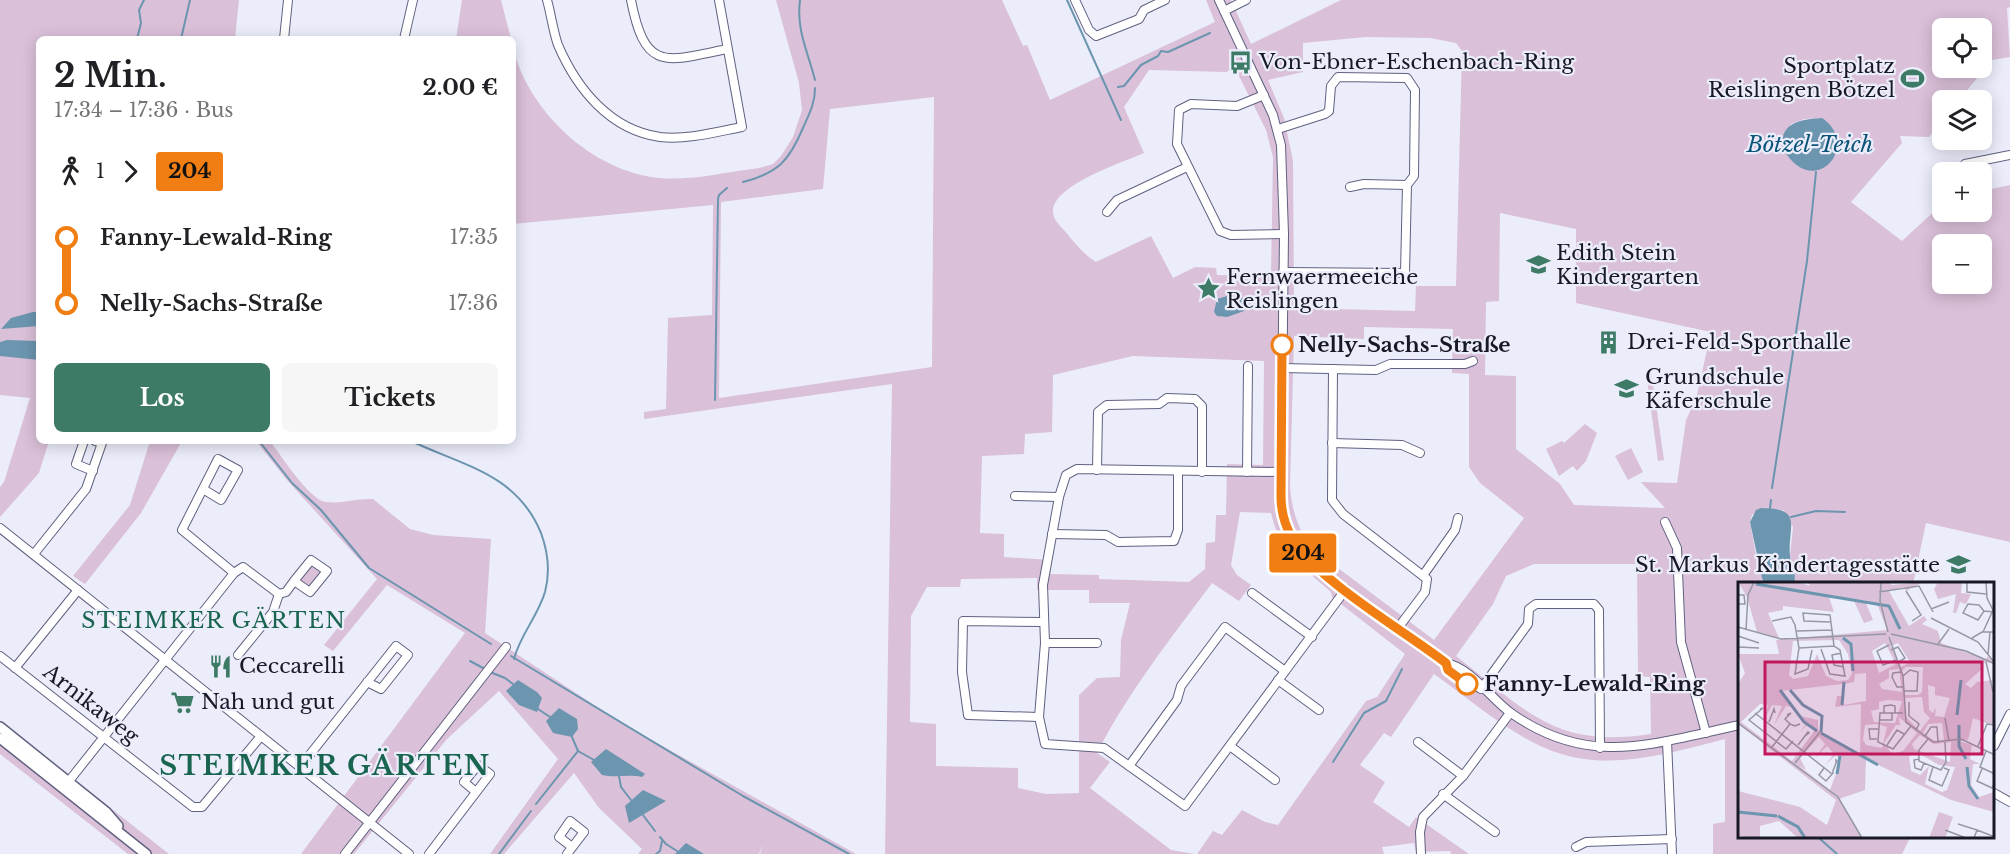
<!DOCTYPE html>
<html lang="de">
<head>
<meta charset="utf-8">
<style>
	body { margin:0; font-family:"Libre Baskerville",serif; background:#f6f6f6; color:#202124; height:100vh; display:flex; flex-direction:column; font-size:22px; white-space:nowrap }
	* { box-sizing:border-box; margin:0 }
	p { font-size:20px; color:#757577 }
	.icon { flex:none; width:33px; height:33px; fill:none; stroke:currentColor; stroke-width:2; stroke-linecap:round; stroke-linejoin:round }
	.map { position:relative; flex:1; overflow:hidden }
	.panel { position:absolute; left:36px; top:36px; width:480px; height:408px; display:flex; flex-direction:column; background:#fff; border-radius:9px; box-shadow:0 3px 15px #0003 }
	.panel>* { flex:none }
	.badge { padding:0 12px; border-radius:4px; font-size:21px; line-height:39px }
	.controls { position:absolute; left:1932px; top:18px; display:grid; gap:12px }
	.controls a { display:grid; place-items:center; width:60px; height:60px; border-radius:9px; background:#fff; box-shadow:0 3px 15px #0003; font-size:30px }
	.map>.badge { position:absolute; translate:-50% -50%; box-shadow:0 0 0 3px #fff }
	.legs { display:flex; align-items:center; gap:9px; height:66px; padding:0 18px; font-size:20px }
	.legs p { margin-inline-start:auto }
	.headline { display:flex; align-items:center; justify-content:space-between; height:102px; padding:0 18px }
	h1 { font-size:33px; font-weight:700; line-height:45px }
	.cta { display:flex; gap:12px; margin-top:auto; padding:12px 18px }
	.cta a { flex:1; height:69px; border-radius:9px; background:#3e7b67; color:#fff; font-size:24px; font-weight:700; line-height:69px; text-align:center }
	.cta a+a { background:#f6f6f6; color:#202124 }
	ul { padding:0 18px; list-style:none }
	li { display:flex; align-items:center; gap:21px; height:66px; font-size:22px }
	li i { display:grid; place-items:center; width:9px; height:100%; margin:0 8px; background:currentColor }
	li i::after { content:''; width:15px; height:15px; margin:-8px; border:4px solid; border-radius:50%; background:#fff }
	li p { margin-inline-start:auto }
	li:first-child i { background:linear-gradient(#0000 50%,currentColor 0) }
	li:last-child i { background:linear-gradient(currentColor 50%,#0000 0) }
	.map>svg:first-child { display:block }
	.green { fill:#dac0d9; fill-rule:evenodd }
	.water { fill:#6c95af }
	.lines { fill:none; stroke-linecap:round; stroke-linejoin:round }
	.stream { stroke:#6c95af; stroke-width:2 }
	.minor-casing { stroke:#606180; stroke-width:10 }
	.tertiary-casing { stroke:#606180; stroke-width:12 }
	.minor { stroke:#fff; stroke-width:8 }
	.tertiary { stroke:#fff; stroke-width:9 }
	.line-1-casing { stroke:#fff; stroke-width:14 }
	.line-1 { stroke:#f07e12; stroke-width:9 }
	.stop-1-dot { fill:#fff; stroke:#f07e12; stroke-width:3 }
	.labels { text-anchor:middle; stroke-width:4.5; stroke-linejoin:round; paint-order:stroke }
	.poi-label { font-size:21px; fill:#181926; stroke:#ecedfb; text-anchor:start }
	.stop-label { font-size:21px; font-weight:bold; fill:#181926; stroke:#ecedfb; text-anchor:start }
	.street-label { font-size:21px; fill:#181926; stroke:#ecedfb }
	.water-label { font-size:22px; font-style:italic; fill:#0b557a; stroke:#ecedfb }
	.neighbourhood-label { font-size:22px; letter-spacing:1.5px; fill:#196550; stroke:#ecedfb }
	.district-label { font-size:27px; font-weight:bold; letter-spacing:1.5px; fill:#196550; stroke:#ecedfb }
	.inset-river { fill:none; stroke:#6c95af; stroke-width:3 }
	.inset-road { fill:none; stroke:#9798a6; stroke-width:1.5 }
	.view { fill:#c2185b; fill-opacity:0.15; stroke:#c2185b; stroke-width:3 }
	.inset-edge { fill:none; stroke:#181926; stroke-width:3 }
</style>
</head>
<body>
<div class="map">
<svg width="2010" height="854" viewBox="0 0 2010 854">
	<rect width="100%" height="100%" fill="#ecedfb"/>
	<g class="green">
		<polygon points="0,0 239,0 235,39 39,39 39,441 49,441 39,473 0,517 0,487 4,482 30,398 0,395"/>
		<polygon points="462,0 501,0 511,39 456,39"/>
		<path d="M776,0H1002L1023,46L1027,45L1050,100L1215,22L1206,0H1231L1251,44L1341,0H2010V7L2007,8L2010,57L1992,60L1959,100H1942V121L1929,137L1900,136L1902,143L1851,202L1902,241L1942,204V212H1982V191L2010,185V542L1926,523L1913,584H1794L1795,571L1790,556L1793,527L1783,510L1761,508L1752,515L1750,522L1758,566L1765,584H1740V838H1910L1902,854H1713V824L1725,822V739C1666,754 1604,774 1545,748C1507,732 1468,698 1434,674L1391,737L1384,733L1360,765L1385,782L1373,802L1409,827L1416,817L1469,854H1451L1450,851L1416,852L1414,843L1382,847L1384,854H1197L1213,831L1222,835L1242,810L1265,822L1278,825L1366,701L1377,697L1405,654L1332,597L1331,592C1302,566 1280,553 1271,513L1240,512L1231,565L1237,575L1251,585L1239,601L1212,583C1172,637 1128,692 1097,753L1110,762L1090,788L1171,850L1195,854H885L892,384L644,419V412L666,409L668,318L712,315L713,205L513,224V48C529,112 592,171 659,178C691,181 727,172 759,168L773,164L781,156L793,137L802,110L799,83ZM1942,28H1982V68H1942ZM1366,37L1430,38L1456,43L1462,51L1456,286H1416L1415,311L1294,308L1293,161L1284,118L1268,80L1303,72V43ZM1235,68L1266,130L1273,157L1271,276L1217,275L1216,268L1195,267L1173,278L1151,236L1096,262C1085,255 1077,246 1069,236C1064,229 1054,222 1053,213C1051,185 1122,163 1144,153L1124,107L1149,70L1226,72ZM934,97L932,367L719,398L721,202L823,189L830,109ZM1822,118L1804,169L1788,157L1791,124L1804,119ZM1500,213L1576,229V303L1711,332L1696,399L1686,420L1677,483L1641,482L1665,508L1574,505L1560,484L1516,449V376L1485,375L1486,302L1499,301ZM1942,244H1982V284H1942ZM1364,327L1453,329L1452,373L1469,374V467L1480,483L1524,518L1434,640L1314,550C1298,531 1292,511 1290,487L1294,336L1364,339ZM1133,356L1264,361L1263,465L1227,464L1226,515H1216L1215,542L1206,543L1205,569L1189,582L1099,579V575L1050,574L1051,560L1004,557V534L980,533L982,456L1024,454L1025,434L1052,432L1053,375ZM1534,564H1637L1638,676L1650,677L1651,734C1555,749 1527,711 1456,656L1493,604L1506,576ZM1037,578V590H1089V603H1130L1121,640L1120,677L1097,678L1079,695V793L1046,794L1018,788V768L936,766V724L910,722L911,616L927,587H960L961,579Z"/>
		<polygon points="1651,371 1664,460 1658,461 1646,372"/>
		<polygon points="1585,424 1597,433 1586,461 1577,471 1573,466 1559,476 1546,449 1562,441 1564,443"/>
		<polygon points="150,441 182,441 141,513 85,584 73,576 130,505"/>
		<path d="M256,441H270C281,455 309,500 326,502C341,504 357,498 373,499L410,529L433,535L491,539L485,633L623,724L856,854H760L763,844L759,854H638L642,849L599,808L574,773L504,854H490L558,759L499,691L447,739L354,854H301L465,633L387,585L333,651L324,645L377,579L286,479Z"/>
		<polygon points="1631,448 1643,472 1628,480 1615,456"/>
		<polygon points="311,564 322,572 309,589 298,580"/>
		<polygon points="0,721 169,854 128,854 0,754"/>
	</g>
	<g class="water">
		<path d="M1822,118C1863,146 1812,203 1782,147C1780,122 1802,119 1822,118Z"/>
		<polygon points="1227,296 1245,298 1244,311 1227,317 1217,316 1214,312 1217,299"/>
		<polygon points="33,312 39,312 39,326 1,329 11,318"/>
		<polygon points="7,340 39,341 39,360 0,356 0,342"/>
		<path d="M1761,508C1805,508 1787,527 1790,556C1791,566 1797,573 1794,584H1765L1762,578L1750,522L1756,510Z"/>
		<polygon points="518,680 537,692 542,698 537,712 519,705 506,691"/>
		<polygon points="559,708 577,719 578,729 572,737 553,733 546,721"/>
		<path d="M606,749L645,774L642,777C628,774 616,778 602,775L591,762Z"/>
		<polygon points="643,790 666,801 629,823 625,806"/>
		<polygon points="686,843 704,854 675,854"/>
	</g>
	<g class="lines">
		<g class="stream">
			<path d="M800,0C796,30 808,52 815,80"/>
			<polyline points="1067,0 1121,120"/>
			<polyline points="137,39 141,23 139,10 144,0"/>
			<polyline points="181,39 190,0"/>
			<polyline points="1118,87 1124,86 1141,65 1158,56 1161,51 1168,52 1210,33"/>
			<path d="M743,182C778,173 789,161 803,128C809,114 815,104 815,88"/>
			<polyline points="715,400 718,199 719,195 727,188"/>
			<polyline points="259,441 292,483 321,510 369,568 491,644"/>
			<path d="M411,441C464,466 517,474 541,533C548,552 550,573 545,592C538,616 520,635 514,659"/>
			<polyline points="1772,488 1807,261 1816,172"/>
			<polyline points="1770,508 1771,500"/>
			<polyline points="1791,517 1816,511 1845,512"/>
			<polyline points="511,656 743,796 849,854"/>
			<polyline points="470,661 485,669"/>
			<polyline points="490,672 505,678 513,684"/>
			<polyline points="538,709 550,717"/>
			<polyline points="578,751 594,760"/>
			<polyline points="1333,762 1364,713 1386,701 1402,669"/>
			<polyline points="619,776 621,787 631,800"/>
			<polyline points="536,804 578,751 572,737"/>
			<polyline points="643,815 655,831"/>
			<polyline points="660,837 666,844 677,851"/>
			<polyline points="1819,838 1837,854"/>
			<polyline points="499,854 531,811"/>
			<polyline points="656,854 660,851 662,841"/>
		</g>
		<defs>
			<g id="minor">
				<path d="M547,0C551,14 553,31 558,45C577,89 610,130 660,137C687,140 716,132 742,127L719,0"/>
				<path d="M631,0C645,72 665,62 727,49"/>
				<polyline points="1075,0 1089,30 1096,36 1139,19 1144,10 1165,0"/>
				<path d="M1219,0L1273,115L1281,145L1284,234L1281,496C1282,510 1284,523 1291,536C1315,580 1404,629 1446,663C1471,668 1491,699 1511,713C1590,769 1654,743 1740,725"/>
				<polyline points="1224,11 1246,0"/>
				<polyline points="284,39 288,0"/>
				<polyline points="404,39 413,0"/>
				<polyline points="1264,95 1237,106 1191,104 1179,110 1177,144 1220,231 1231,235 1284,234"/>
				<polyline points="1278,129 1325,114 1329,111 1331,86 1338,77 1407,78 1415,90 1414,176 1407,185 1405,273 1283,272"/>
				<polyline points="1965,164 2010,155"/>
				<polyline points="1350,187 1364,184 1407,185"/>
				<polyline points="1107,212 1117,200 1187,167"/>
				<polyline points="1282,368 1376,370 1390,364 1465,364 1473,361"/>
				<polyline points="1333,369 1332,500 1343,514 1427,579 1425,592 1398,628"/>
				<polyline points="84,441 76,464 93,471"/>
				<polyline points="1332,443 1402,445 1420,453"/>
				<polyline points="1097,470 1098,412 1107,405 1159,404 1167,398 1195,399 1202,406 1202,472"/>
				<polyline points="1247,472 1248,366"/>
				<polyline points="1280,472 1077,469 1066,475 1059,497 1043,585 1045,643 1039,717 1045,744 1104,748 1185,806 1346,589"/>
				<polyline points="203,489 221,500 238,470 218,459 182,530 234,573"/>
				<polyline points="1015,496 1059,497"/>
				<polyline points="1665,522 1677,548 1681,642 1706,733"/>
				<polyline points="0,528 409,854"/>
				<polyline points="1052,534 1106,535 1118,542 1174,541 1178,530 1178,472"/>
				<polyline points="34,554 86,489 102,443 95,441"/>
				<polyline points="1424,574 1455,530 1458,518"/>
				<polyline points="1252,593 1312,637"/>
				<polyline points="1045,643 1097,643"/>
				<polyline points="238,655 273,612 279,594"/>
				<polyline points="0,656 193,807 202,807 261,736"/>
				<path d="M1446,663C1449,677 1467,684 1480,688"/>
				<polyline points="15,668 78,590"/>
				<polyline points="1278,680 1319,710"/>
				<polyline points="1481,689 1528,624 1529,609 1536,604 1594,604 1599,610 1600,748"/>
				<polyline points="1039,717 968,715 962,672 963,621 1043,622"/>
				<polyline points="1667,741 1672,854"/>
				<polyline points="1418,742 1463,776"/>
				<polyline points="1230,746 1275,780"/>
				<polyline points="1994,746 2010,714"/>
				<polyline points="1129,766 1177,700 1181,686 1225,627 1285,671"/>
				<polyline points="300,767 396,646 408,655 381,689 367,682"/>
				<polyline points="65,786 234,573 243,567 279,594 286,592 294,581 310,592 327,571 311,560 294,581"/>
				<polyline points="1994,793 2010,802"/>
				<polyline points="1443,794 1495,832"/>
				<polyline points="1576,847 1586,842 1672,839"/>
				<polyline points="345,854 506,647"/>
				<polyline points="429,854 490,774 478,765 464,782 476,792"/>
				<polyline points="567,854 584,832 570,821 559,837 572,847"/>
				<polyline points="1421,854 1420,832 1423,817 1463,776 1510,713"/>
			</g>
			<g id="tertiary">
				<polyline points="0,727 106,812 118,826"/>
				<polyline points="0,738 146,854"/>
			</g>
		</defs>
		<use href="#minor" class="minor-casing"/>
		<use href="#tertiary" class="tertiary-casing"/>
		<use href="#minor" class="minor"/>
		<use href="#tertiary" class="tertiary"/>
	</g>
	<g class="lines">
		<defs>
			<path id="line-1" d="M1282,345L1281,496C1281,510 1284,523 1291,536C1314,579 1405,631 1446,663L1448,670L1467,684"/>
		</defs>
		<use href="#line-1" class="line-1-casing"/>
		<use href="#line-1" class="line-1"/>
	</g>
	<defs>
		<symbol id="bus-bare" viewBox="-9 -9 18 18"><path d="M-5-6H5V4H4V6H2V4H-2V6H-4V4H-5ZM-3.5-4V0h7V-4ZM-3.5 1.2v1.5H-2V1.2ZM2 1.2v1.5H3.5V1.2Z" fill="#3e7b67" stroke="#ecedfb" stroke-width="2.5" paint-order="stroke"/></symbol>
		<symbol id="stadium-bare" viewBox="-9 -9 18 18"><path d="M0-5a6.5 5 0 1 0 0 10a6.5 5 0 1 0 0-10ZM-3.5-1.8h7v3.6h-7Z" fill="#3e7b67" stroke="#ecedfb" stroke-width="2.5" paint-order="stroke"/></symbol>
		<symbol id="school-bare" viewBox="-9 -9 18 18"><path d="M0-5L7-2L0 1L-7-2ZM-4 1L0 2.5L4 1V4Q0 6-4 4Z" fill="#3e7b67" stroke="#ecedfb" stroke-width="2.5" paint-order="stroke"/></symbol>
		<symbol id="sight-bare" viewBox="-9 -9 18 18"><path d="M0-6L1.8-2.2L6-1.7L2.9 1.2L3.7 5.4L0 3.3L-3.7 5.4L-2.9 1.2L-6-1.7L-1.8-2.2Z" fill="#3e7b67" stroke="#ecedfb" stroke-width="2.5" paint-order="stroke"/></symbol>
		<symbol id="building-bare" viewBox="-9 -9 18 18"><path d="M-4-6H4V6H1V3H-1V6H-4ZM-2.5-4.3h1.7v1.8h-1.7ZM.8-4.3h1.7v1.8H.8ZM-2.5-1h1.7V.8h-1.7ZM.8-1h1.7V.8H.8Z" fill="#3e7b67" stroke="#ecedfb" stroke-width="2.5" paint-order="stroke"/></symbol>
		<symbol id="restaurant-bare" viewBox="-9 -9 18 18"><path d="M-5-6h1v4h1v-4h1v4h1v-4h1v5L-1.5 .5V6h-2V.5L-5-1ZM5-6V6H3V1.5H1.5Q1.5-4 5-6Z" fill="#3e7b67" stroke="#ecedfb" stroke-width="2.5" paint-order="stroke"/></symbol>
		<symbol id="supermarket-bare" viewBox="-9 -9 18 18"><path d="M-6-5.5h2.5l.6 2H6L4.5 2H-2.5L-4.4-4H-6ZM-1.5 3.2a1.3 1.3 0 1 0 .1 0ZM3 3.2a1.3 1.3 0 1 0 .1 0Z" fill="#3e7b67" stroke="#ecedfb" stroke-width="2.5" paint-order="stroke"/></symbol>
	</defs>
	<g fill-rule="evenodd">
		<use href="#bus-bare" x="1224" y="46" width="33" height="33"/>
		<use href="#stadium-bare" x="1896" y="62" width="33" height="33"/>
		<use href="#school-bare" x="1522" y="248" width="33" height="33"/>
		<use href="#sight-bare" x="1192" y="272" width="33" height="33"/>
		<use href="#building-bare" x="1592" y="326" width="33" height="33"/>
		<use href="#school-bare" x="1610" y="372" width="33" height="33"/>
		<use href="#school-bare" x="1942" y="548" width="33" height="33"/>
		<use href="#restaurant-bare" x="204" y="650" width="33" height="33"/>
		<use href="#supermarket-bare" x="166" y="686" width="33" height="33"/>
	</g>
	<g class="stop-1-dot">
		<circle cx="1282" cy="345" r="10"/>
		<circle cx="1467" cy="684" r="10"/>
	</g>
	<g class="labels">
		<g class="poi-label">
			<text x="1259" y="69">Von-Ebner-Eschenbach-Ring</text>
			<text x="1895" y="73" text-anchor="end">Sportplatz<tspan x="1895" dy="24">Reislingen Bötzel</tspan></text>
			<text x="1556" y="260">Edith Stein<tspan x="1556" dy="24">Kindergarten</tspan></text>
			<text x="1226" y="284">Fernwaermeeiche<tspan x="1226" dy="24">Reislingen</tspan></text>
			<text x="1627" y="349">Drei-Feld-Sporthalle</text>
			<text x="1645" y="384">Grundschule<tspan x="1645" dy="24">Käferschule</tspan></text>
			<text x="1940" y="572" text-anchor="end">St. Markus Kindertagesstätte</text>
			<text x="239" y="673">Ceccarelli</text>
			<text x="201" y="709">Nah und gut</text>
		</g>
		<g class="stop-label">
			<text x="1298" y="352">Nelly-Sachs-Straße</text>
			<text x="1484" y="691">Fanny-Lewald-Ring</text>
		</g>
		<g class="street-label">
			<text transform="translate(91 704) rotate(38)" y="7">Arnikaweg</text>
		</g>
		<g class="water-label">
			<text x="1810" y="152">Bötzel-Teich</text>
		</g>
		<g class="neighbourhood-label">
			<text x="214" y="628">STEIMKER GÄRTEN</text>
		</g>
		<g class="district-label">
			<text x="325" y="775">STEIMKER GÄRTEN</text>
		</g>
	</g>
	<g transform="translate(1738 582)">
		<rect width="256" height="256" fill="#ecedfb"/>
		<path d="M0,0H60L72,4L70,0H151L154,3L185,0L168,9L166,5L151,9L171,44L186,34L189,38L184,42L200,49L203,61L248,77L250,74L255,80L244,81L245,86L227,102L233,106L239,100L254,98L256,144L235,136L230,158L221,159L234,163L232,177L242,182H235L233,203L241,215L256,210V230L213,218L128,177L127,208L101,217L124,256H60L41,239L22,244V256L0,254V209L62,225L89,243L98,218L0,142V102L7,91L0,72H41L38,58L149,48L140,24L128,21L135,38L126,41L116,19L91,15L96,30L45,24V28L30,31L41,56L19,50L9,15ZM101,58L110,72L114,92L110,98L99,99L88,94L79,72L70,94L55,97L51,93L55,59ZM147,61L158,82L141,91L134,69ZM160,61L172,80L163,85L153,64ZM168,85H185L184,110L180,113H167L164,89ZM161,87L164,110L144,107L141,102L151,96V88ZM128,91V119L105,123V102L116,100L117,92ZM104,102V114H99L97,125L123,122L122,173L80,148V138L62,134L43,109ZM190,103L197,105V113L212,116L206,135L197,134L198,126L195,131L191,128ZM184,115L186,130L192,136L182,149L167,134V116ZM149,118L164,119L157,141L136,140L133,129L141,127V120ZM22,122L30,123L27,136L34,123L44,124L36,143L48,124L53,125L68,142L62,150L69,143L77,148L54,179L3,140ZM161,135L179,151L165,169L154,172L146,161L158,143H162ZM204,141L206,159H197L185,151L190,142ZM139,142L149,145L144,166L128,163L125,158L127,143ZM182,153L196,162L213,160L212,180L176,167L174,162ZM81,155L87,162L77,176L89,164L96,172L87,183L98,173L103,178L92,208L61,184L68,188L62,176ZM180,171L201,183L217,185L209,208L204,210L187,202L191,184L182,193L173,189L171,174ZM200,0H224L223,11L233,12L228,22L222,20L218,31H215L218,12L200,17L196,7ZM201,230L215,235L207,256H191Z" fill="#dac0d9" fill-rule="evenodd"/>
		<path class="inset-river" d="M18,2L151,24L162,47M105,56L113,62L115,89M42,108L66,140L79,149M52,108L65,123L84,134L83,150M104,123L106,100M219,133L223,98M221,143V164L228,177M83,151L140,183M229,185L231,204L240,217M99,192L102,174M0,230L39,234M40,234L60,245L67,256"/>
		<path class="inset-road" d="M143,0L142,19L150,50M229,0V10L248,12M168,9L183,33L174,39M141,10L181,4L195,30M0,13H6L7,22H0M193,27L211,20M246,29L241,23L230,22L225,31L240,38L246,29L257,30M193,36L240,60L256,80M34,39L53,35L57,43L61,66L57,92L70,87L74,68M0,45L43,57L148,52M8,48L10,13L16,0M59,49L94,48M245,50L255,28L249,16L248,0M153,52L228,69L257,82M0,54L21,61M151,55L165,94L168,140L195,160L223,157L257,173M234,56L244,50H257M200,62L211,47M151,63L139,69L145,83L158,78M0,65L21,66M61,66L96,64M83,67L92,92L107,94L102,68L96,64L92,33L65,31L66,39L92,40M153,68L160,65L167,76L159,81M103,71L94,73L96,83L106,85M250,73L252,50M248,80L255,110M164,90L155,91L154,95L159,105H166M165,94L172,88L180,90L179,109H166M171,120V134L181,142L178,148M22,127L25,126L11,138L48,167L55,159M17,131L94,192M146,131V124L153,123L157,124V131M165,131H142L140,160L155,167L173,144M49,133L53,131L47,137L52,142M207,136L211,159M141,138H154V131M31,140L36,127L37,131M0,141L100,215L124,256M187,154L193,145H199L200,161M139,157H132L131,147H140M190,157L181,168V179L203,188L208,180L207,160M60,163L67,154L70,150L71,151L67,154M149,163L159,148L166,152M240,164L249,142L257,143M34,165L52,142L57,144L62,142L59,143M248,169L242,185L257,192M181,177L176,178L177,186L183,188L186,181M57,181L82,150M195,185L191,198L204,204L211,188L206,186M86,186L81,193L88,199L95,191V189L98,181L99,179L98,178V181M244,187L239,199L254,206L257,201M220,242L239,248L236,256M207,248L228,256M239,248L257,255"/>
		<path class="view" d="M27,80H244V172H27Z"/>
		<rect width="256" height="256" class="inset-edge"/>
	</g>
</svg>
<div class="controls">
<a><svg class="icon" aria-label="locate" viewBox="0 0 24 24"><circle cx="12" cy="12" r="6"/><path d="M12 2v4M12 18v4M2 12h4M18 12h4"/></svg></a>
<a><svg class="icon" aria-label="layers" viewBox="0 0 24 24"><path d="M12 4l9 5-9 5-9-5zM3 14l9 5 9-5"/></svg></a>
<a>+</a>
<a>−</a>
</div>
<b class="badge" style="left:1303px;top:553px;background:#f07e12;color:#111">204</b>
<section class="panel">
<div class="headline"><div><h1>2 Min.</h1><p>17:34 – 17:36 · Bus</p></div><b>2.00 €</b></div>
<div class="legs"><svg class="icon" aria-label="walk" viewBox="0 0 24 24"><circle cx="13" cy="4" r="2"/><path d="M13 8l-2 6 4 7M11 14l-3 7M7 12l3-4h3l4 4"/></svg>1<svg class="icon" aria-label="forward" viewBox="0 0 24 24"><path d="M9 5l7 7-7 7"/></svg><b class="badge" style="background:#f07e12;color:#111">204</b></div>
<ul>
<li><i style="color:#f07e12"></i><b>Fanny-Lewald-Ring</b><p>17:35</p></li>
<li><i style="color:#f07e12"></i><b>Nelly-Sachs-Straße</b><p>17:36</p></li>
</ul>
<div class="cta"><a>Los</a><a>Tickets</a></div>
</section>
</div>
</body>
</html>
